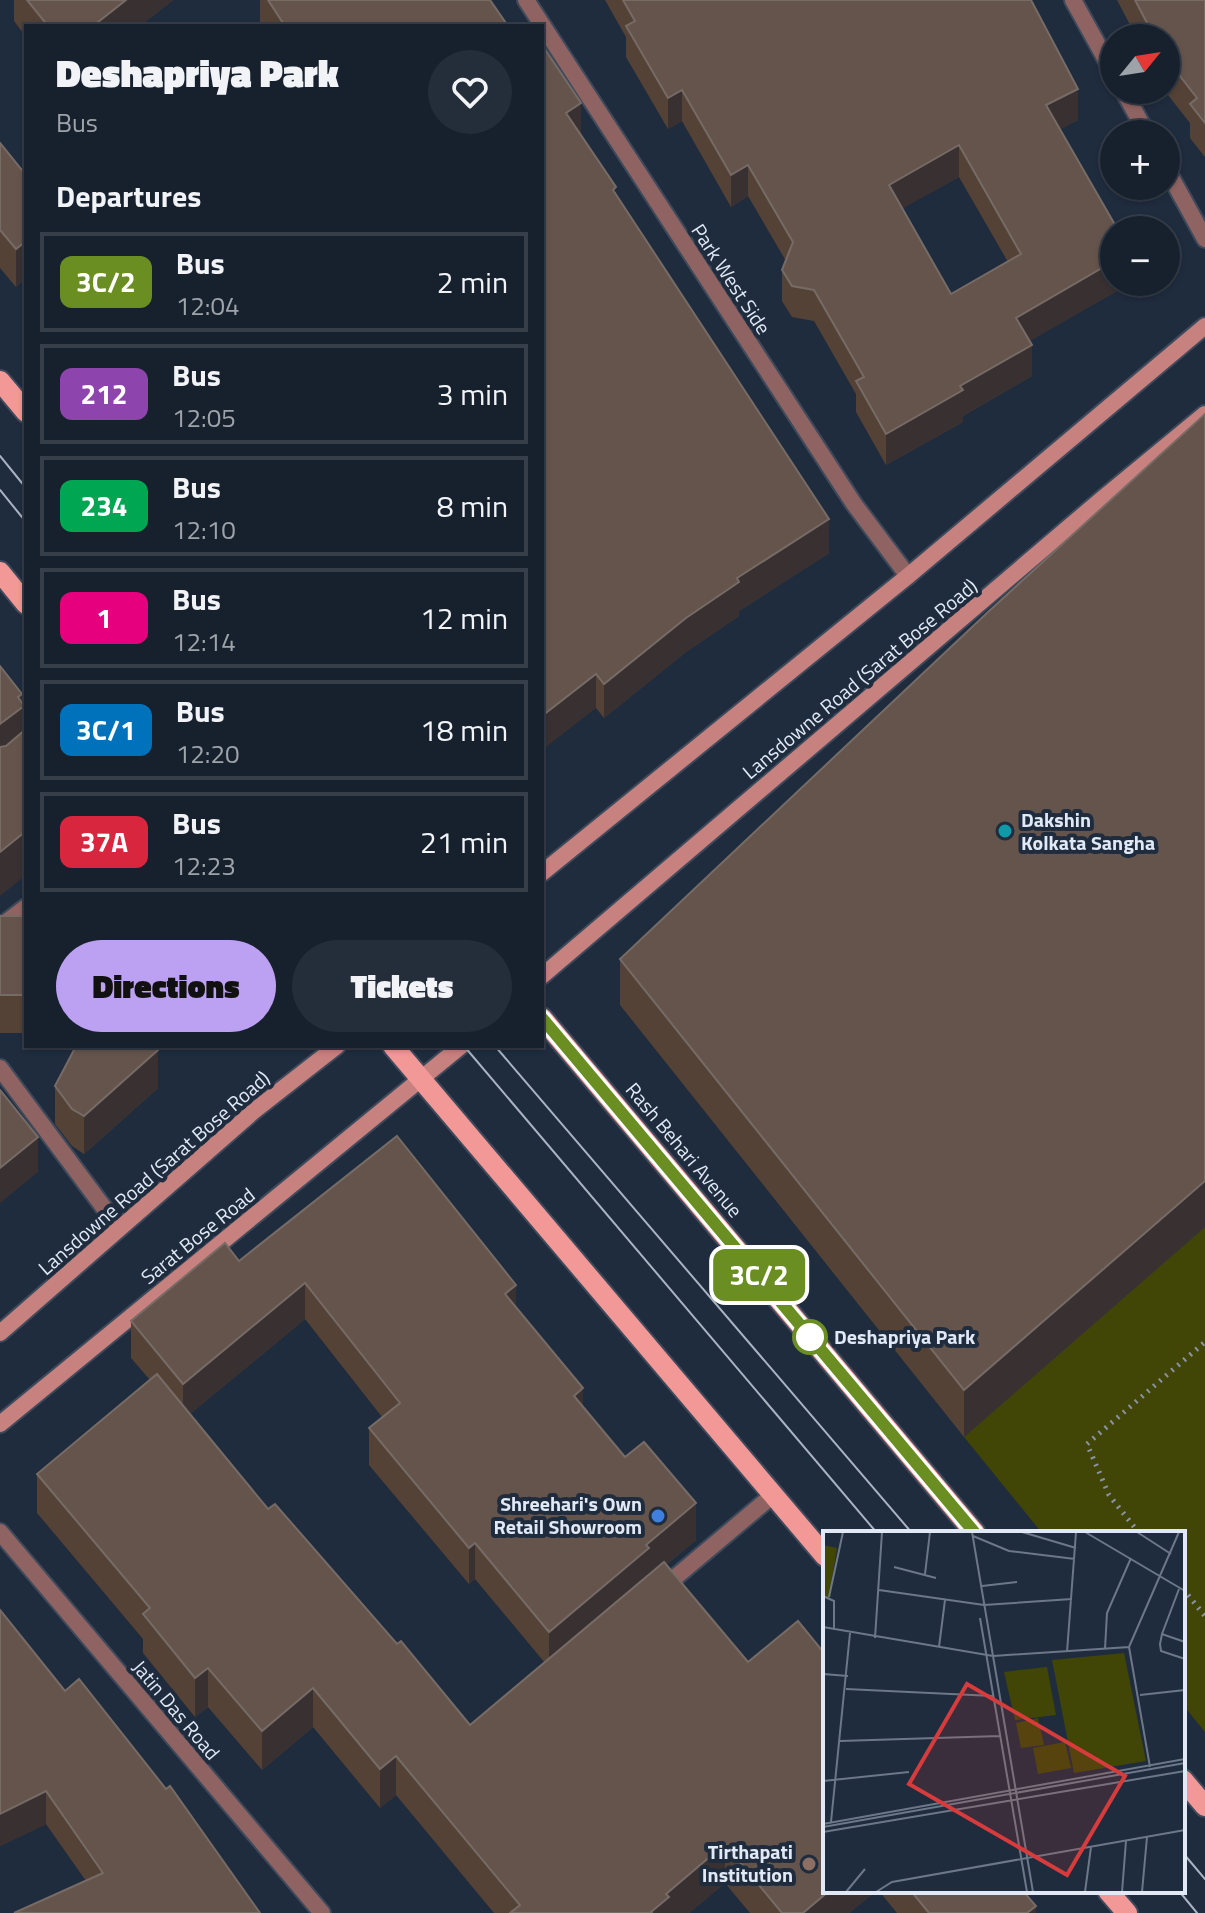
<!DOCTYPE html>
<html lang="en">
<head>
<meta charset="utf-8">
<style>
	body { margin:0; font-family:"Titillium Web",sans-serif; background:#242e3a; color:#f1f3f6; height:100vh; display:flex; flex-direction:column; font-size:30px; white-space:nowrap }
	* { box-sizing:border-box; margin:0 }
	p { font-size:26px; color:#9ea3aa }
	.icon { flex:none; width:44px; height:44px; fill:none; stroke:currentColor; stroke-width:2; stroke-linecap:round; stroke-linejoin:round }
	.map { position:relative; flex:1; overflow:hidden }
	.details { position:absolute; left:24px; top:24px; width:520px; height:1024px; display:flex; flex-direction:column; background:#17212e; border-radius:0px; box-shadow:0 2px 6px #0004,0 0 0 2px #363e4a }
	.details>* { flex:none }
	.badge { padding:0 16px; border-radius:12px; font-size:28px; line-height:52px }
	.needle { width:52px; rotate:60deg }
	.buttons { position:absolute; left:1100px; top:24px; display:grid; gap:16px }
	.buttons a { display:grid; place-items:center; width:80px; height:80px; border-radius:50%; background:#17212e; box-shadow:0 2px 6px #0004,0 0 0 2px #363e4a; font-size:40px }
	.map>.badge { position:absolute; translate:-50% -50%; box-shadow:0 0 0 4px #fff }
	h2 { padding:0 32px; font-size:30px; line-height:72px }
	.round { display:grid; place-items:center; flex:none; width:84px; height:84px; border-radius:42px; background:#242e3a }
	.headline { display:flex; align-items:center; justify-content:space-between; height:136px; padding:0 32px }
	h1 { font-size:38px; font-weight:800; line-height:60px }
	.cta { display:flex; gap:16px; margin-top:auto; padding:16px 32px }
	.cta a { flex:1; height:92px; border-radius:48px; background:#bca0f2; color:#111; font-size:32px; font-weight:800; line-height:92px; text-align:center }
	.cta a+a { background:#242e3a; color:#f1f3f6 }
	ul { padding:0; list-style:none }
	li { display:flex; align-items:center; gap:24px; height:100px; margin:0 16px 12px; padding:0 16px; border:4px solid #363e4a; border-radius:0px }
	li div { flex:1 }
	li b { display:block; font-size:30px }
	li em { font-style:normal }
	li .badge { min-width:88px; font-weight:700; text-align:center }
	.map>svg:first-child { display:block }
	.green { fill:#414506 }
	.lines { fill:none; stroke-linecap:round; stroke-linejoin:round }
	.lane-casing { stroke:#3e4a5b; stroke-width:20 }
	.street-casing { stroke:#3e4a5b; stroke-width:20 }
	.secondary-casing { stroke:#3e4a5b; stroke-width:20 }
	.primary-casing { stroke:#3e4a5b; stroke-width:24 }
	.path { stroke:#8993a2; stroke-width:5; stroke-dasharray:2 6; stroke-linecap:butt }
	.lane { stroke:#8f6361; stroke-width:16 }
	.street { stroke:#8f6361; stroke-width:16 }
	.secondary { stroke:#c7817f; stroke-width:16 }
	.primary { stroke:#f29896; stroke-width:20 }
	.tram { stroke:#a9b3c1; stroke-width:2 }
	.wall { fill:#544237; fill-rule:evenodd }
	.shaded-wall { fill:#393131 }
	.building { fill:#64544c; stroke:#776b66; stroke-width:2; fill-rule:evenodd }
	.line-casing { stroke:#fff; stroke-width:18 }
	.line { stroke:#6b8e23; stroke-width:12 }
	.culture-dot { fill:#0f9aa8; stroke:#1f2c3e; stroke-width:3 }
	.stop-dot { fill:#fff; stroke:#6b8e23; stroke-width:4 }
	.shop-dot { fill:#3f7fe0; stroke:#1f2c3e; stroke-width:3 }
	.education-dot { fill:#8d6e63; stroke:#1f2c3e; stroke-width:3 }
	.labels { text-anchor:middle; stroke-width:8; stroke-linejoin:round; paint-order:stroke }
	.street-label { font-size:20px; fill:#e0e9f5; stroke:#1f2c3e }
	.poi-label { font-size:20px; font-weight:bold; fill:#e0e9f5; stroke:#1f2c3e; text-anchor:end }
	.stop-label { font-size:20px; font-weight:bold; fill:#e0e9f5; stroke:#1f2c3e; text-anchor:start }
	.inset-road { fill:none; stroke:#6c7887; stroke-width:2 }
	.view { fill:#d73b3c; fill-opacity:0.15; stroke:#d73b3c; stroke-width:4 }
	.inset-edge { fill:none; stroke:#e0e9f5; stroke-width:4 }
</style>
</head>
<body>
<div class="map">
<svg width="1205" height="1913" viewBox="0 0 1205 1913">
	<rect width="100%" height="100%" fill="#1f2c3e"/>
	<polygon class="green" points="1205,1227 1205,1732 1183,1705 1183,1533 1042,1533 964,1437"/>
	<g class="lines">
		<defs>
			<g id="lane">
				<polyline points="0,927 26,907"/>
				<polyline points="0,1068 119,1228"/>
				<polyline points="659,1591 773,1495"/>
			</g>
			<g id="street">
				<polyline points="526,0 854,504 908,576"/>
				<polyline points="1073,0 1114,74"/>
				<polyline points="1123,90 1147,134"/>
				<polyline points="1166,168 1205,239"/>
				<polyline points="0,1532 322,1913"/>
			</g>
			<g id="secondary">
				<polyline points="542,873 908,576 1205,326"/>
				<polyline points="542,976 1103,498 1205,414"/>
				<polyline points="0,1333 254,1111 337,1046"/>
				<polyline points="0,1424 461,1046"/>
			</g>
			<g id="primary">
				<polyline points="0,381 26,412"/>
				<polyline points="0,572 26,604"/>
				<polyline points="542,1018 975,1533"/>
				<polyline points="393,1046 825,1556"/>
				<polyline points="1183,1780 1205,1806"/>
				<polyline points="1108,1891 1127,1913"/>
			</g>
		</defs>
		<use href="#lane" class="lane-casing"/>
		<use href="#street" class="street-casing"/>
		<use href="#secondary" class="secondary-casing"/>
		<use href="#primary" class="primary-casing"/>
		<g class="path">
			<polyline points="1139,1533 1109,1495 1087,1444 1205,1342"/>
			<polyline points="1183,1589 1205,1616"/>
		</g>
		<use href="#lane" class="lane"/>
		<use href="#street" class="street"/>
		<use href="#secondary" class="secondary"/>
		<use href="#primary" class="primary"/>
		<g class="tram">
			<polyline points="0,456 26,488"/>
			<polyline points="0,490 26,522"/>
			<polyline points="464,1046 877,1533"/>
			<polyline points="495,1046 912,1533"/>
			<polyline points="1183,1853 1205,1879"/>
			<polyline points="1179,1891 1197,1913"/>
		</g>
	</g>
	<g class="wall">
		<polygon points="14,0 173,0 140,26 26,26 26,37 14,21"/>
		<polygon points="260,0 490,0 508,26 263,26 260,22"/>
		<path d="M605,0H1031L1078,120L1060,129L1131,283L1029,341L1032,376L963,416V422L886,465L856,412V394L814,321L792,317L782,301V270L786,261L748,196L731,207L682,121L668,129L626,57V37ZM959,177L1008,262L951,294L902,208Z"/>
		<polygon points="1117,0 1205,0 1205,157 1190,138 1190,123 1164,90 1166,90 1166,38 1137,38"/>
		<polygon points="581,135 829,553 739,611 739,616 686,652 604,718 596,708"/>
		<polygon points="0,143 26,175 26,278 16,287 0,268"/>
		<polygon points="1205,414 1205,1227 964,1437 620,1005 620,959"/>
		<rect x="0" y="916" width="26" height="117"/>
		<polygon points="73,1046 158,1046 158,1088 84,1154 72,1146 55,1124 55,1086 73,1052"/>
		<path d="M239,1261L516,1307L583,1407L696,1540L666,1565L825,1891H876L849,1913H750L725,1883L689,1913H494L396,1795L380,1808L313,1727L262,1770L208,1707L195,1717L143,1653V1639L37,1513V1474L150,1380L131,1358V1321ZM305,1319L382,1417L369,1428V1465L469,1584L475,1579L545,1663L470,1725L397,1644L268,1509L190,1414Z"/>
		<polygon points="65,1691 260,1913 86,1881 46,1824 0,1846"/>
		<polygon points="879,1891 1023,1891 1036,1913 897,1913"/>
	</g>
	<g class="shaded-wall">
		<polygon points="126,0 173,0 140,26 93,26"/>
		<polygon points="1078,89 1078,120 1046,137 1046,105"/>
		<polygon points="682,90 682,121 668,129 668,98"/>
		<polygon points="581,103 581,137 566,113"/>
		<polygon points="959,145 959,177 889,216 889,185"/>
		<polygon points="748,165 748,196 731,207 731,175"/>
		<polygon points="26,241 26,278 16,287 16,249"/>
		<polygon points="1114,261 1114,282 1131,283 1016,349 1016,318"/>
		<polygon points="1032,345 1032,376 963,416 963,422 886,465 886,434 960,386"/>
		<polygon points="829,519 829,553 739,611 739,616 686,652 604,718 604,684 737,578"/>
		<polygon points="596,674 596,708 542,750 542,716"/>
		<polygon points="22,694 22,707 24,706 24,749 0,767 0,724 18,697"/>
		<polygon points="26,831 26,875 0,896 0,852"/>
		<polygon points="158,1050 158,1088 84,1154 84,1116"/>
		<polygon points="38,1137 38,1172 0,1203 0,1168"/>
		<polygon points="1205,1181 1205,1227 964,1437 964,1390"/>
		<polygon points="305,1283 305,1319 183,1420 183,1384"/>
		<polygon points="516,1285 516,1321 505,1294"/>
		<polygon points="583,1388 583,1425 574,1396"/>
		<polygon points="696,1503 696,1540 649,1579 549,1668 549,1632 646,1545"/>
		<polygon points="475,1543 475,1579 469,1584 469,1548"/>
		<polygon points="208,1668 208,1707 195,1717 195,1678"/>
		<polygon points="313,1688 313,1727 262,1770 262,1731"/>
		<polygon points="396,1756 396,1795 380,1808 380,1769"/>
		<polygon points="46,1791 46,1824 0,1846 0,1814"/>
		<polygon points="725,1844 725,1883 689,1913 651,1913 666,1894"/>
		<polygon points="829,1891 876,1891 849,1913 803,1913"/>
		<polygon points="1036,1906 1036,1913 1027,1913"/>
	</g>
	<g class="building">
		<polygon points="27,0 126,0 93,26 48,26"/>
		<polygon points="268,0 490,0 508,26 285,26"/>
		<path d="M623,0H1031L1078,89L1046,105L1118,230H1114V261L1016,318L1032,345L960,386L963,390L886,434L856,381L864,377L814,290L792,286L782,270L793,242L748,165L731,175L682,90L668,98L626,26L635,21ZM959,145L1021,254L951,294L889,185Z"/>
		<polygon points="1135,0 1205,0 1205,123 1190,104 1197,98 1166,58 1166,38 1155,38"/>
		<polygon points="542,45 581,103 566,113 616,187 613,190 829,519 737,578 739,582 686,618 604,684 596,674 542,716"/>
		<polygon points="0,143 26,175 26,241 16,249 0,230"/>
		<polygon points="1205,414 1205,1181 964,1390 620,959 988,612"/>
		<polygon points="0,666 22,694 18,697 24,706 0,724"/>
		<polygon points="26,729 26,831 0,852 0,747 6,746"/>
		<rect x="0" y="916" width="26" height="79"/>
		<polygon points="74,1046 158,1046 158,1050 84,1116 72,1109 55,1086 74,1050"/>
		<polygon points="0,1090 38,1137 0,1168"/>
		<polygon points="397,1136 516,1285 505,1294 583,1388 574,1396 625,1457 644,1442 696,1503 646,1545 649,1548 549,1632 475,1543 469,1548 369,1428 400,1403 305,1283 183,1384 131,1321 225,1243 239,1261"/>
		<polygon points="157,1374 268,1509 275,1504 397,1644 401,1641 470,1725 664,1562 748,1662 798,1621 825,1654 825,1891 829,1891 803,1913 782,1913 725,1844 666,1894 669,1897 651,1912 652,1913 510,1913 520,1905 396,1756 380,1769 313,1688 262,1731 208,1668 195,1678 143,1614 150,1608 37,1474"/>
		<polygon points="0,1610 65,1691 79,1679 166,1789 170,1786 260,1913 14,1913 103,1873 46,1791 0,1814"/>
		<polygon points="911,1891 1023,1891 1036,1906 1027,1913 929,1913"/>
	</g>
	<g class="lines">
		<defs>
			<polyline id="line" points="542,1018 975,1533"/>
		</defs>
		<use href="#line" class="line-casing"/>
		<use href="#line" class="line"/>
	</g>
	<circle class="culture-dot" cx="1005" cy="831" r="8"/>
	<circle class="stop-dot" cx="810" cy="1337" r="16"/>
	<circle class="shop-dot" cx="658" cy="1516" r="8"/>
	<circle class="education-dot" cx="809" cy="1864" r="8"/>
	<g class="labels">
		<g class="street-label">
			<text transform="translate(731 279) rotate(57)" y="7">Park West Side</text>
			<text transform="translate(860 679) rotate(-40)" y="7">Lansdowne Road (Sarat Bose Road)</text>
			<text transform="translate(684 1150) rotate(50)" y="7">Rash Behari Avenue</text>
			<text transform="translate(154 1173) rotate(-41)" y="7">Lansdowne Road (Sarat Bose Road)</text>
			<text transform="translate(198 1236) rotate(-39)" y="7">Sarat Bose Road</text>
			<text transform="translate(176 1710) rotate(50)" y="7">Jatin Das Road</text>
		</g>
		<g class="poi-label">
			<text x="1021" y="827" text-anchor="start">Dakshin<tspan x="1021" dy="23">Kolkata Sangha</tspan></text>
			<text x="642" y="1511">Shreehari's Own<tspan x="642" dy="23">Retail Showroom</tspan></text>
			<text x="793" y="1859">Tirthapati<tspan x="793" dy="23">Institution</tspan></text>
		</g>
		<g class="stop-label">
			<text x="834" y="1344">Deshapriya Park</text>
		</g>
	</g>
	<g transform="translate(823 1531)">
		<rect width="362" height="362" fill="#1f2c3e"/>
		<path d="M0,14L14,17L6,67L0,66ZM301,122L323,230L251,242L229,129ZM224,136L233,184L192,189L181,141ZM215,187L221,214L198,217L193,192ZM242,211L248,237L215,243L210,217Z" fill="#414506"/>
		<path class="inset-road" d="M149,1L210,361M199,1L253,17M262,1L362,60M314,1L348,23M150,5L186,20L252,28M71,36L113,47M102,43L107,1M159,55L194,51M56,59L161,74L249,68M0,65L11,70V99M6,66L20,1M157,87L204,361M0,96L170,125L306,116L356,1M339,103L356,58M52,107L59,1M362,111L339,103L337,113L338,120L362,128M116,116L122,69M306,116L327,236M282,118L284,82L308,27M244,121L253,1M0,143L25,145M23,158L170,165M317,164L362,159M17,210L177,205M0,250L86,241M8,291L27,102M0,293L362,228M0,296L362,232M0,301L362,240M23,361L42,338M53,361L69,351L362,299M262,361L268,316M299,361L303,310M319,361L324,306"/>
		<path class="view" d="M144,153L302,245L244,344L86,253Z"/>
		<rect width="362" height="362" class="inset-edge"/>
	</g>
</svg>
<div class="buttons">
<a><svg class="needle" viewBox="-14 -14 28 28"><path d="M0-13l5 13h-10z" fill="#e53935"/><path d="M0 13l5-13h-10z" fill="#9ea3aa"/></svg></a>
<a>+</a>
<a>−</a>
</div>
<b class="badge" style="left:759px;top:1275px;background:#6b8e23;color:#fff">3C/2</b>
<section class="details">
<div class="headline"><div><h1>Deshapriya Park</h1><p>Bus</p></div><a class="round"><svg class="icon" aria-label="heart" viewBox="0 0 24 24"><path d="M12 20l-8-8c-3-5 5-10 8-4 3-6 11-1 8 4z"/></svg></a></div>
<h2>Departures</h2>
<ul>
<li><span class="badge" style="background:#6b8e23;color:#fff">3C/2</span><div><b>Bus</b><p>12:04</p></div><em>2 min</em></li>
<li><span class="badge" style="background:#8e44ad;color:#fff">212</span><div><b>Bus</b><p>12:05</p></div><em>3 min</em></li>
<li><span class="badge" style="background:#00a651;color:#fff">234</span><div><b>Bus</b><p>12:10</p></div><em>8 min</em></li>
<li><span class="badge" style="background:#e6007e;color:#fff">1</span><div><b>Bus</b><p>12:14</p></div><em>12 min</em></li>
<li><span class="badge" style="background:#0072bc;color:#fff">3C/1</span><div><b>Bus</b><p>12:20</p></div><em>18 min</em></li>
<li><span class="badge" style="background:#d7263d;color:#fff">37A</span><div><b>Bus</b><p>12:23</p></div><em>21 min</em></li>
</ul>
<div class="cta"><a>Directions</a><a>Tickets</a></div>
</section>
</div>
</body>
</html>
